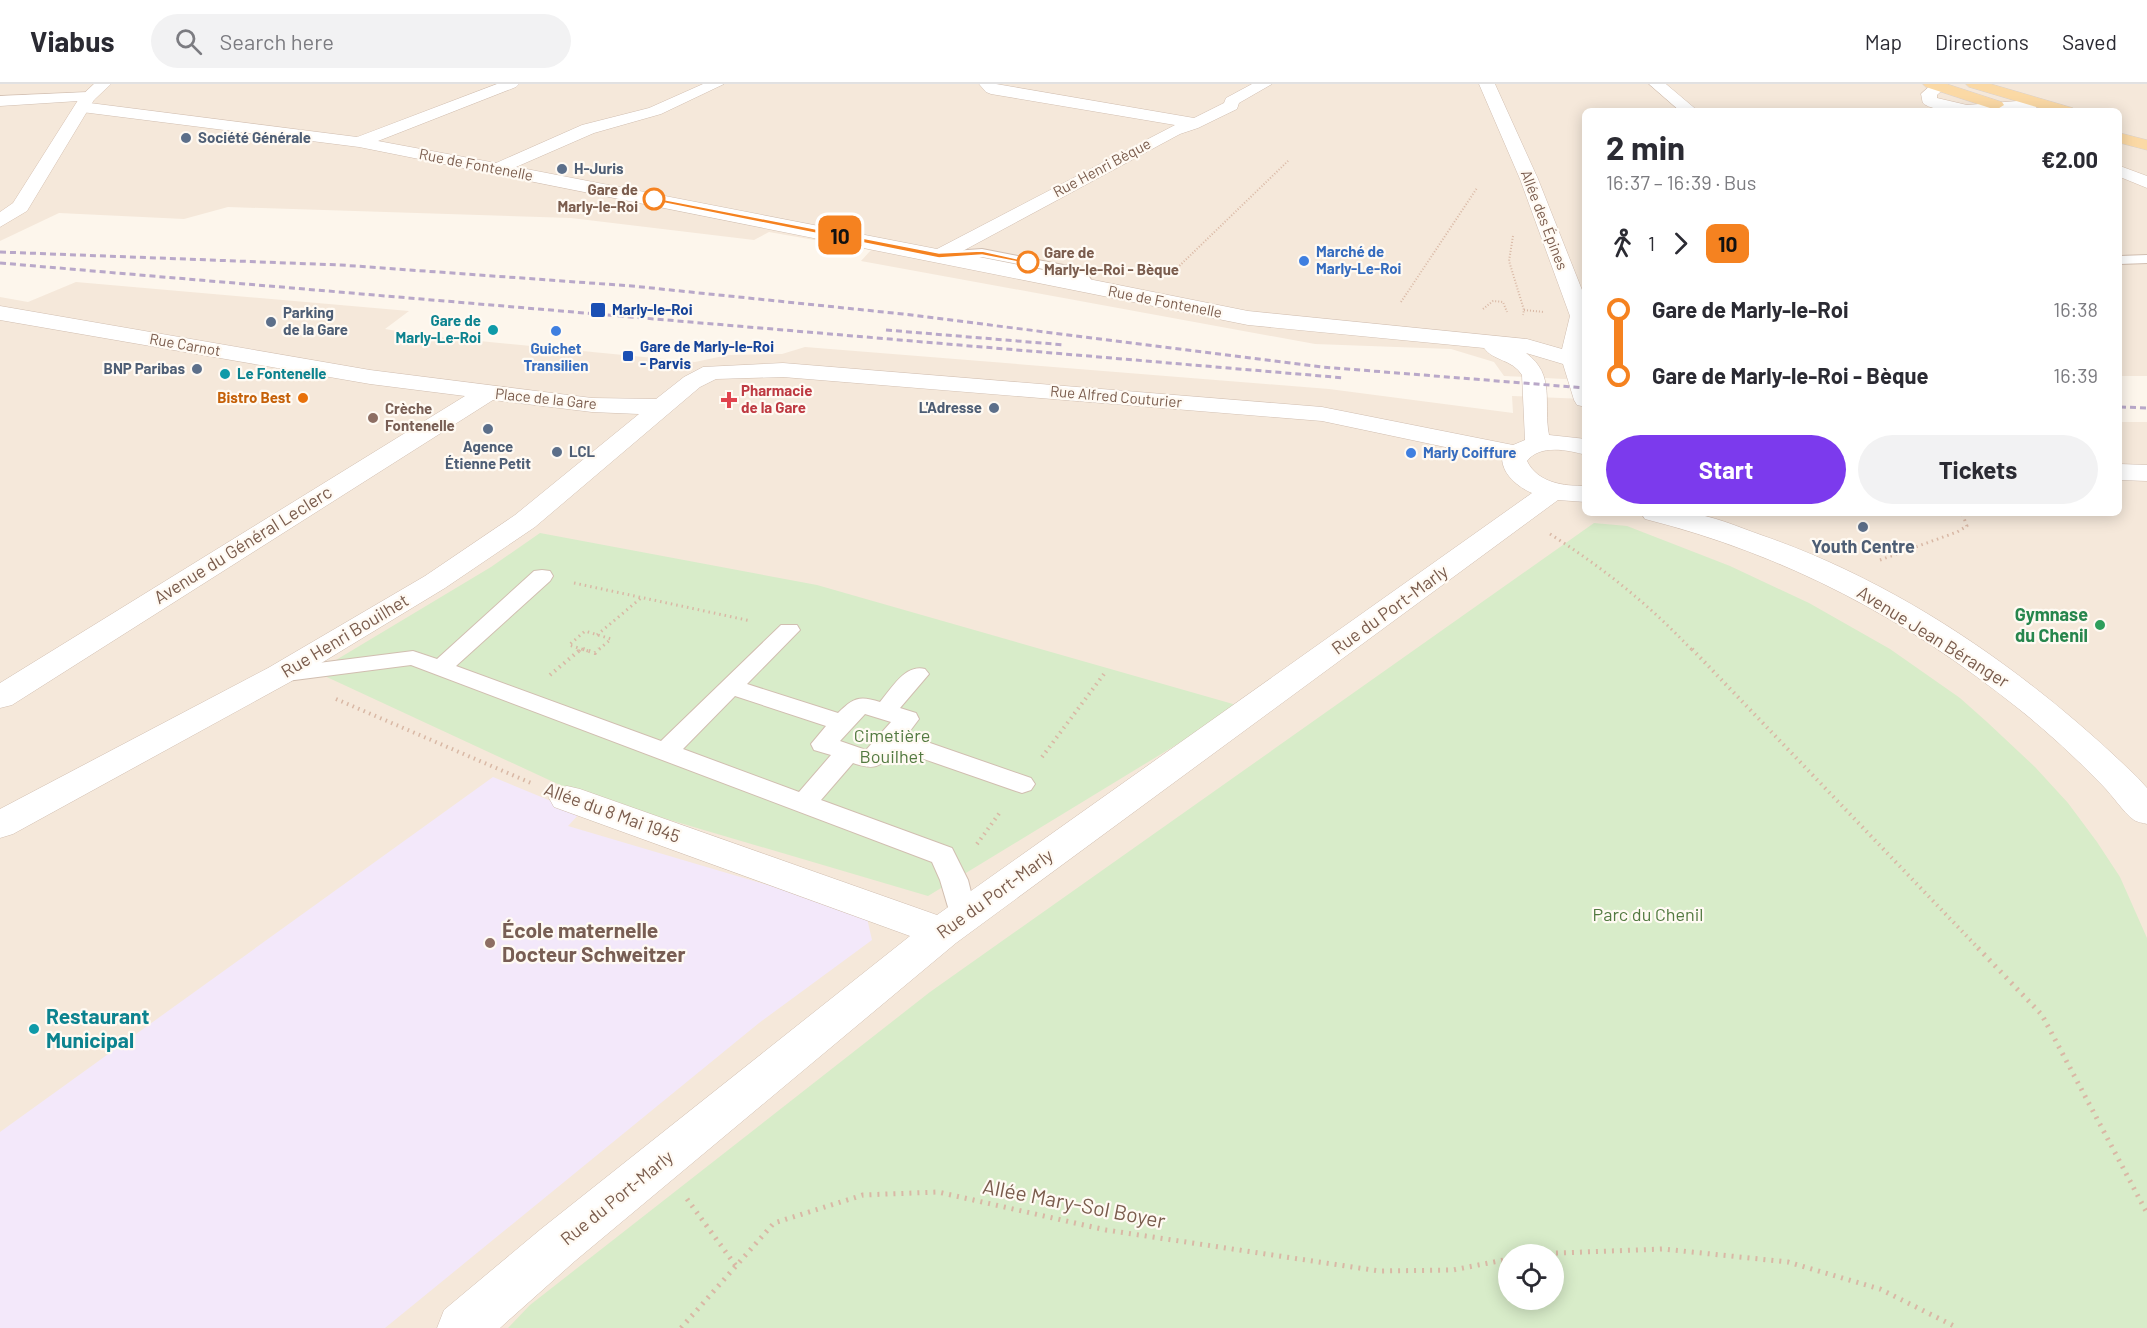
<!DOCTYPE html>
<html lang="en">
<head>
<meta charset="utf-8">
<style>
	body { margin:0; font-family:Barlow,sans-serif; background:#f2f2f3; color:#2b2b33; height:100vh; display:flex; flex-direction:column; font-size:22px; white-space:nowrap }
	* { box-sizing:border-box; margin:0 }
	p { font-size:20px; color:#7c7c81 }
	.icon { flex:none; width:33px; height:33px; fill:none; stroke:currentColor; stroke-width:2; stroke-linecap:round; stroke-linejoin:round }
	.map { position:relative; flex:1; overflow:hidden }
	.details { position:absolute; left:1582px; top:24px; width:540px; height:408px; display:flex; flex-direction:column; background:#fff; border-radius:9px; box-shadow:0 3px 15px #0003 }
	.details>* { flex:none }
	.badge { padding:0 12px; border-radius:9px; font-size:21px; line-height:39px }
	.buttons { position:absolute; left:1498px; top:1160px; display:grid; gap:12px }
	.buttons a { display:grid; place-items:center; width:66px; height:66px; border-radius:50%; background:#fff; box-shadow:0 3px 15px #0003; font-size:30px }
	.map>.badge { position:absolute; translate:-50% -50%; box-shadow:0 0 0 3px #fff }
	.legs { display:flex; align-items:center; gap:9px; height:66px; padding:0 24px; font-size:20px }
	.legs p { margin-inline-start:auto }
	.headline { display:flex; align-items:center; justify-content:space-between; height:102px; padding:0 24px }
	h1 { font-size:33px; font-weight:700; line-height:45px }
	.button { display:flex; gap:12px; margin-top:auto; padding:12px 24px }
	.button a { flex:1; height:69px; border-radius:36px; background:#7c3aed; color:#fff; font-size:24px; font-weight:700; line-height:69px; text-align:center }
	.button a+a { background:#f2f2f3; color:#2b2b33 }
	ul { padding:0 24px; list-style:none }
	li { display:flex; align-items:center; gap:21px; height:66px; font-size:22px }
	li i { display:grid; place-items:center; width:9px; height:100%; margin:0 8px; background:currentColor }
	li i::after { content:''; width:15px; height:15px; margin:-8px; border:4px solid; border-radius:50%; background:#fff }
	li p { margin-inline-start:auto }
	li:first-child i { background:linear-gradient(#0000 50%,currentColor 0) }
	li:last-child i { background:linear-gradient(currentColor 50%,#0000 0) }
	header { display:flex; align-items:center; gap:36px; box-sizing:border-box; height:84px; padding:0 30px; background:#fff; border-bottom:2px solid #e1e1e2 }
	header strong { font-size:28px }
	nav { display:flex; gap:33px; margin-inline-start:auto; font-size:21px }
	.search { width:420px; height:54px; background:#f2f2f3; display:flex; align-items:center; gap:15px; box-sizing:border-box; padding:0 21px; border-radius:33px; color:#7c7c81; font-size:22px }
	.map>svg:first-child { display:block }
	.residential { fill:#f5e8da; fill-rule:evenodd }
	.education { fill:#f3e8fa }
	.green { fill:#d8ecc9; fill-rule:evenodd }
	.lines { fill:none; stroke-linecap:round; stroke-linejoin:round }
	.lane-casing { stroke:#d1beb0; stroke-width:2 }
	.street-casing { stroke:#d1beb0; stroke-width:1 }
	.secondary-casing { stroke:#d6c0b0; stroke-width:1 }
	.primary-casing { stroke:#dad1cd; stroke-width:1 }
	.path-far3 { stroke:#d9b8a5; stroke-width:2; stroke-dasharray:1 2; stroke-linecap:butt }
	.path-far2 { stroke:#d9b8a5; stroke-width:3; stroke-dasharray:1.5 4; stroke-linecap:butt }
	.path-far1 { stroke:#d9b8a5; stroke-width:4; stroke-dasharray:1.5 4.5; stroke-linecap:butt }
	.path { stroke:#d9b8a5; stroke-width:5; stroke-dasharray:2 6; stroke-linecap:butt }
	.lane { fill:#fff; fill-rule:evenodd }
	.street { fill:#fff; fill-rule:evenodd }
	.secondary { fill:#fff; fill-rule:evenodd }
	.primary { fill:#fbd9a5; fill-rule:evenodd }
	.rail { stroke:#b9a8c9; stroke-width:3; stroke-dasharray:6 4; stroke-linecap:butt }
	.line-1 { fill:#f58220; stroke:#fff; stroke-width:1.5 }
	.service-dot { fill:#5c6f8a; stroke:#fffaf3; stroke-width:2 }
	.stop-1-dot { fill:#fff; stroke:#f58220; stroke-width:3 }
	.shop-dot { fill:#3f7fe0; stroke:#fffaf3; stroke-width:2 }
	.transit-dot { fill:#1a4fb4; stroke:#fffaf3; stroke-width:2 }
	.culture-dot { fill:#0f9aa8; stroke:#fffaf3; stroke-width:2 }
	.food-dot { fill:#e8710a; stroke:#fffaf3; stroke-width:2 }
	.health-dot { fill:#e0444e; stroke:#fffaf3; stroke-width:2 }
	.education-dot { fill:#8d6e63; stroke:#fffaf3; stroke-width:2 }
	.leisure-dot { fill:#2e9e5b; stroke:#fffaf3; stroke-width:2 }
	.labels { text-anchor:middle; stroke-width:4.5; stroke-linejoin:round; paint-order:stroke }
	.far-service-label { font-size:15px; font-weight:bold; fill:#4e5e75; stroke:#fffaf3; text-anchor:start }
	.far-street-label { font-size:15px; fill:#7a5c4d; stroke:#fffaf3 }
	.far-stop-label { font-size:15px; font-weight:bold; fill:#7a5c4d; stroke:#fffaf3; text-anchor:end }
	.far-shop-label { font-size:15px; font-weight:bold; fill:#366cbe; stroke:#fffaf3; text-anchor:start }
	.far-transit-label { font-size:15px; font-weight:bold; fill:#164399; stroke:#fffaf3; text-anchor:start }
	.far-culture-label { font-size:15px; font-weight:bold; fill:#0d838f; stroke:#fffaf3; text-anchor:end }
	.far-health-label { font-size:15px; font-weight:bold; fill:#be3a42; stroke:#fffaf3; text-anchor:start }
	.far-food-label { font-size:15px; font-weight:bold; fill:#c56008; stroke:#fffaf3; text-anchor:end }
	.far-education-label { font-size:15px; font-weight:bold; fill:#785e54; stroke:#fffaf3; text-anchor:start }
	.street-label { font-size:18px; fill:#7a5c4d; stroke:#fffaf3 }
	.service-label { font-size:18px; font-weight:bold; fill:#4e5e75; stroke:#fffaf3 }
	.leisure-label { font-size:18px; font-weight:bold; fill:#27864d; stroke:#fffaf3; text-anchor:end }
	.park-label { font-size:18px; fill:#537a41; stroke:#fffaf3 }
	.near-education-label { font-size:21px; font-weight:bold; fill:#785e54; stroke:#fffaf3; text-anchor:start }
	.near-culture-label { font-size:21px; font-weight:bold; fill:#0d838f; stroke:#fffaf3; text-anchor:start }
	.near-street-label { font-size:21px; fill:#7a5c4d; stroke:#fffaf3 }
</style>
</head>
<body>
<header>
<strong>Viabus</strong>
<div class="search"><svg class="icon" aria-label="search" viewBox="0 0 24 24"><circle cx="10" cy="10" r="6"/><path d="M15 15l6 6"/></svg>Search here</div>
<nav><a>Map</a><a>Directions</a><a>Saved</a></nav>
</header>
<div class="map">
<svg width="2147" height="1244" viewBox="0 0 2147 1244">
	<rect width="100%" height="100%" fill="#fdf6ec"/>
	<g class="residential">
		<polygon points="0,0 2147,0 2147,292 2120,292 2120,27 1586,27 1585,296 1504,292 1494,278 1451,265 1315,260 861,177 871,166 769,148 754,156 571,134 228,123 184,135 59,129 0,157"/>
		<path d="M76,198L409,227L385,245L428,252L695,278L728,271L782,270L805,263L1329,305L1513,329L1512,312L1585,315L1586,429H2120V338H2147V1244H0V213L28,218ZM1509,1170H1554V1215H1509Z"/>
	</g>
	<polygon class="education" points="493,693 580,729 568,742 866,830 872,856 759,939 385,1244 0,1244 0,1048"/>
	<g class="green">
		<path d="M1594,439L1627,442L1730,482L1809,519L1890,565L1960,614L1987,638L2035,683L2068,719L2097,758L2120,793L2147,854V1244H508L530,1221L930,908ZM1509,1170H1554V1215H1509Z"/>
		<polygon points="540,449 817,501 1240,622 928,812 575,708 316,588 491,483"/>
	</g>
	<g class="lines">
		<defs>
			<g id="lane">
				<polygon points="982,165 1084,185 1096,203 1088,208 1083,206 1074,191 982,173 939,176 932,172 939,168"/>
				<polygon points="2147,171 2147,179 2120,180 2120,172"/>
				<path d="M542,486L550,487L553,492L550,497L456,582L661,657L781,541H797L800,546L747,600L838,629C853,614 859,611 880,618C892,604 905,580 925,585L929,590L900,624L916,629L919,635L907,651L1031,694L1035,700L1031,706L1022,709L1013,706L895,665C879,683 877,687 853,679L821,716L952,764L968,796L977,832L973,840L963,843L953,840L940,796L932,778L411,581L279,598L271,596L267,591L271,586L279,584L413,567L437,575L534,487ZM735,612L826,642L811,660L814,666L831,671L799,708L683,665ZM865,630L891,638L866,666L840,657Z"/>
			</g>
			<g id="street">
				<path d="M497,0H519L516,3L378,57L496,79L582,41L649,24L703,0H724L661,30L594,49L516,83L937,165L1175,41L991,10L986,8L979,0H996L1194,34L1224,19L1226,14L1252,0H1272L1239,19L1237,25L1198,44L1180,50L959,169L1248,227L1527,255L1562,265L1570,232L1520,95L1479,0H1495L1538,95L1586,216V323L1577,321L1574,316L1563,280L1526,269C1556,291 1543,319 1549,351L1586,355V371C1568,366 1540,360 1527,377C1538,399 1563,402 1586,402V418L1558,416L956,859L575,1177L500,1244H437L444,1226L541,1145L910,852L554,723L549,714L554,705L567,702L580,705L937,831L1532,409C1518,403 1503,391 1502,375L1322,337L783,293L716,295L700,303L535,443L445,504L290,598L13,750L0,754V725L268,584L425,492L515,431L639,330L592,328L493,316L12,621L0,624V599L465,312L370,300L0,236V222L370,286L592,314L656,315L684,293L703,283L783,279L1322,323L1513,361L1525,356L1522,291C1512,275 1493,277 1484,264L1248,241L359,63L82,28L74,23L82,18L357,53Z"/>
				<polygon points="1649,0 1666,0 1698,27 1680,27"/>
				<polygon points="88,8 94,10 96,13 94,16 0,22 0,12"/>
				<polygon points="2120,380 2147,381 2147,397 2120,396"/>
				<path d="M1641,429C1656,429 1672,428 1687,429C1712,431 1738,443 1761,451C1903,500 2031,590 2138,694L2147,704V740C2143,739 2137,738 2134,736C2123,728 2113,712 2103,702C2077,675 2049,649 2019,625C1905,534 1787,471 1645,435Z"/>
			</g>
			<g id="secondary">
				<polygon points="94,0 111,0 94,16 27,127 0,143 0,128 13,119 80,13"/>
				<path d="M1932,0H1944L1946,3L1937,11V14L1967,21L2030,16L2038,21L2036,24C2018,29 1935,32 1923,19C1922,17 1922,13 1921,10Z"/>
				<polygon points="2120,82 2147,92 2147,104 2120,93"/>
			</g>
			<g id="primary">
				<polygon points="1923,0 1947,0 2002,18 2004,21 1996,26 1990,24 1926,3"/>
				<polygon points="1966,0 1991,0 2073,24 2075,27 2050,27 1969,3"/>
				<polygon points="2120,49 2147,56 2147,66 2120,59"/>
			</g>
		</defs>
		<use href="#lane" class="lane-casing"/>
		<use href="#street" class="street-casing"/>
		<use href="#secondary" class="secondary-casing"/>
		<use href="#primary" class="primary-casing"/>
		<g class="path-far3">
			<polyline points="1513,152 1509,177 1524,226 1523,231"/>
			<polyline points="1173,188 1289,76"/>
			<polyline points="1401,218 1477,104"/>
			<polyline points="1483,225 1493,217 1503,218 1507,228"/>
			<polyline points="1524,226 1544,228"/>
		</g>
		<g class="path-far2">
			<path d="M1550,450C1606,486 1647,519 1693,567"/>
			<polyline points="1880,476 1957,448 1967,442 1962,429"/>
			<polyline points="574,499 751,537"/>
			<polyline points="597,551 641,514"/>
			<polyline points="579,567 581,565"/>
			<polyline points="588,567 569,561 585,547 611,555 597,567"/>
		</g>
		<g class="path-far1">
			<polyline points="583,565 595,569 599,565"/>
			<polyline points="1692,565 1979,865"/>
			<polyline points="550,591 581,565"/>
			<polyline points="336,615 531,699"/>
			<polyline points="1042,673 1104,590"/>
			<polyline points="977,760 1001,727"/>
		</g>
		<g class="path">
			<polyline points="1978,864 2042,931 2147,1129"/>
			<polyline points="687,1115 736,1182"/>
			<polyline points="1532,1170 1663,1165 1788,1178 1880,1205 1958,1244"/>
			<polyline points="681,1244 774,1139 863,1111 938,1108 1106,1146 1379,1187 1453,1186 1509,1175"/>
		</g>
		<use href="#lane" class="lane"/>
		<use href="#street" class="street"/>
		<use href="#secondary" class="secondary"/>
		<use href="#primary" class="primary"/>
		<g class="rail">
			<polyline points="0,168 341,181 632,202 903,230 1322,283 1586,304"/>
			<polyline points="0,179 1345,294"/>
			<polyline points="886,246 1065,261"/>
			<polyline points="2120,323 2147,324"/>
		</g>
	</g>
	<polygon class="line-1" points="651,113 939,169 982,167 1032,178 1028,180 982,171 939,174 654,117"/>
	<g class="service-dot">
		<circle cx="186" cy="54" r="6"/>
		<circle cx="562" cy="85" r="6"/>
		<circle cx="271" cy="238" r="6"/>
		<circle cx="197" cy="285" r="6"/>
		<circle cx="994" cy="324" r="6"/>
		<circle cx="488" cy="345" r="6"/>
		<circle cx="557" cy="368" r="6"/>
		<circle cx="1863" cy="443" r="6"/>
	</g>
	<g class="stop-1-dot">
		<circle cx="654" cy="115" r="10"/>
		<circle cx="1028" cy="178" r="10"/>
	</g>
	<g class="shop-dot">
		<circle cx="1304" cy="177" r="6"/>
		<circle cx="556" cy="247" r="6"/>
		<circle cx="1411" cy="369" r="6"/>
	</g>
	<g class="transit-dot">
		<rect x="590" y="218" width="16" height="16" rx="3"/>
		<rect x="622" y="266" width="12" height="12" rx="3"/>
	</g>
	<g class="culture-dot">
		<circle cx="493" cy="246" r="6"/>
		<circle cx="225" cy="290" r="6"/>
		<circle cx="34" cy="945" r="6"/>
	</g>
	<circle class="food-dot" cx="303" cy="314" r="6"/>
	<path class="health-dot" d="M726 307h6v6h6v6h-6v6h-6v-6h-6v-6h6z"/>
	<g class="education-dot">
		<circle cx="373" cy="334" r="6"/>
		<circle cx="490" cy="859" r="6"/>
	</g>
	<circle class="leisure-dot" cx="2100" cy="541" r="6"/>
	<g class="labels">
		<g class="far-service-label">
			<text x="198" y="59">Société Générale</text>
			<text x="574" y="90">H-Juris</text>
			<text x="283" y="234">Parking<tspan x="283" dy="17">de la Gare</tspan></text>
			<text x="185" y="290" text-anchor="end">BNP Paribas</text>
			<text x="982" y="329" text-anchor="end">L'Adresse</text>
			<text x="488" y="368" text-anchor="middle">Agence<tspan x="488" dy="17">Étienne Petit</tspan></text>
			<text x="569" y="373">LCL</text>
		</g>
		<g class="far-street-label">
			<text transform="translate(476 81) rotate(11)" y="5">Rue de Fontenelle</text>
			<text transform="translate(1102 84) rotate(-28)" y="5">Rue Henri Bèque</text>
			<text transform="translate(1544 136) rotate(69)" y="5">Allée des Épines</text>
			<text transform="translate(1165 218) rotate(11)" y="5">Rue de Fontenelle</text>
			<text transform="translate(185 261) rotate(10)" y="5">Rue Carnot</text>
			<text transform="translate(1116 313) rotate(5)" y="5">Rue Alfred Couturier</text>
			<text transform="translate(546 315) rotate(6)" y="5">Place de la Gare</text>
		</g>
		<g class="far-stop-label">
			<text x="638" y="111">Gare de<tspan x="638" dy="17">Marly-le-Roi</tspan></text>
			<text x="1044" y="174" text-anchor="start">Gare de<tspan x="1044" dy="17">Marly-le-Roi - Bèque</tspan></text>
		</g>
		<g class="far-shop-label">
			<text x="1316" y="173">Marché de<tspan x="1316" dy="17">Marly-Le-Roi</tspan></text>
			<text x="556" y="270" text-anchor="middle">Guichet<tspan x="556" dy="17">Transilien</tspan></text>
			<text x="1423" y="374">Marly Coiffure</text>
		</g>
		<g class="far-transit-label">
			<text x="612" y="231">Marly-le-Roi</text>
			<text x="640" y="268">Gare de Marly-le-Roi<tspan x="640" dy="17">- Parvis</tspan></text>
		</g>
		<g class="far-culture-label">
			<text x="481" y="242">Gare de<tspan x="481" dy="17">Marly-Le-Roi</tspan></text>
			<text x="237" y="295" text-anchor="start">Le Fontenelle</text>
		</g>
		<g class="far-health-label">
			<text x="741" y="312">Pharmacie<tspan x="741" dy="17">de la Gare</tspan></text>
		</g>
		<g class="far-food-label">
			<text x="291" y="319">Bistro Best</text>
		</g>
		<g class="far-education-label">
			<text x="385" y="330">Crèche<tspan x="385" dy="17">Fontenelle</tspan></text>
		</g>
		<g class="street-label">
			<text transform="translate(243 461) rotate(-32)" y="6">Avenue du Général Leclerc</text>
			<text transform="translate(1390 526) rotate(-36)" y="6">Rue du Port-Marly</text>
			<text transform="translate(345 552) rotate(-31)" y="6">Rue Henri Bouilhet</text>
			<text transform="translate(1933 553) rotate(32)" y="6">Avenue Jean Béranger</text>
			<text transform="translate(612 729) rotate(20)" y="6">Allée du 8 Mai 1945</text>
			<text transform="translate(995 810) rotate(-36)" y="6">Rue du Port-Marly</text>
			<text transform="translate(617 1114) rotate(-39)" y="6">Rue du Port-Marly</text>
		</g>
		<g class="service-label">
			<text x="1863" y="469">Youth Centre</text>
		</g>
		<g class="leisure-label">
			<text x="2088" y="537">Gymnase<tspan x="2088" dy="21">du Chenil</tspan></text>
		</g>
		<g class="park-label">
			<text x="892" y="658">Cimetière<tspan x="892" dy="21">Bouilhet</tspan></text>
			<text x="1648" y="837">Parc du Chenil</text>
		</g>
		<g class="near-education-label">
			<text x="502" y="854">École maternelle<tspan x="502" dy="24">Docteur Schweitzer</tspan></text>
		</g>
		<g class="near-culture-label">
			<text x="46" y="940">Restaurant<tspan x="46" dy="24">Municipal</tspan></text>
		</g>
		<g class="near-street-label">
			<text transform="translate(1074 1120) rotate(11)" y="7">Allée Mary-Sol Boyer</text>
		</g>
	</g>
</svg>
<div class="buttons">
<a><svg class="icon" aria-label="locate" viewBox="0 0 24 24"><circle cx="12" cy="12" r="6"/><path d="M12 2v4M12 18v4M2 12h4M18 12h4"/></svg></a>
</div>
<b class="badge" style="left:840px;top:151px;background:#f58220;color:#111">10</b>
<section class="details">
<div class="headline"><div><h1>2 min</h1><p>16:37 – 16:39 · Bus</p></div><b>€2.00</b></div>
<div class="legs"><svg class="icon" aria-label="walk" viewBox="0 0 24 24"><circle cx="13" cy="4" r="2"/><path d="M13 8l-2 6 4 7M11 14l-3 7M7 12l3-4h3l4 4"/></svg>1<svg class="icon" aria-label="forward" viewBox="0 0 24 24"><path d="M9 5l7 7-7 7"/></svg><b class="badge" style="background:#f58220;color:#111">10</b></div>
<ul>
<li><i style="color:#f58220"></i><b>Gare de Marly-le-Roi</b><p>16:38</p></li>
<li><i style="color:#f58220"></i><b>Gare de Marly-le-Roi - Bèque</b><p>16:39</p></li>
</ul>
<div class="button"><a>Start</a><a>Tickets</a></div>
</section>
</div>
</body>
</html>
